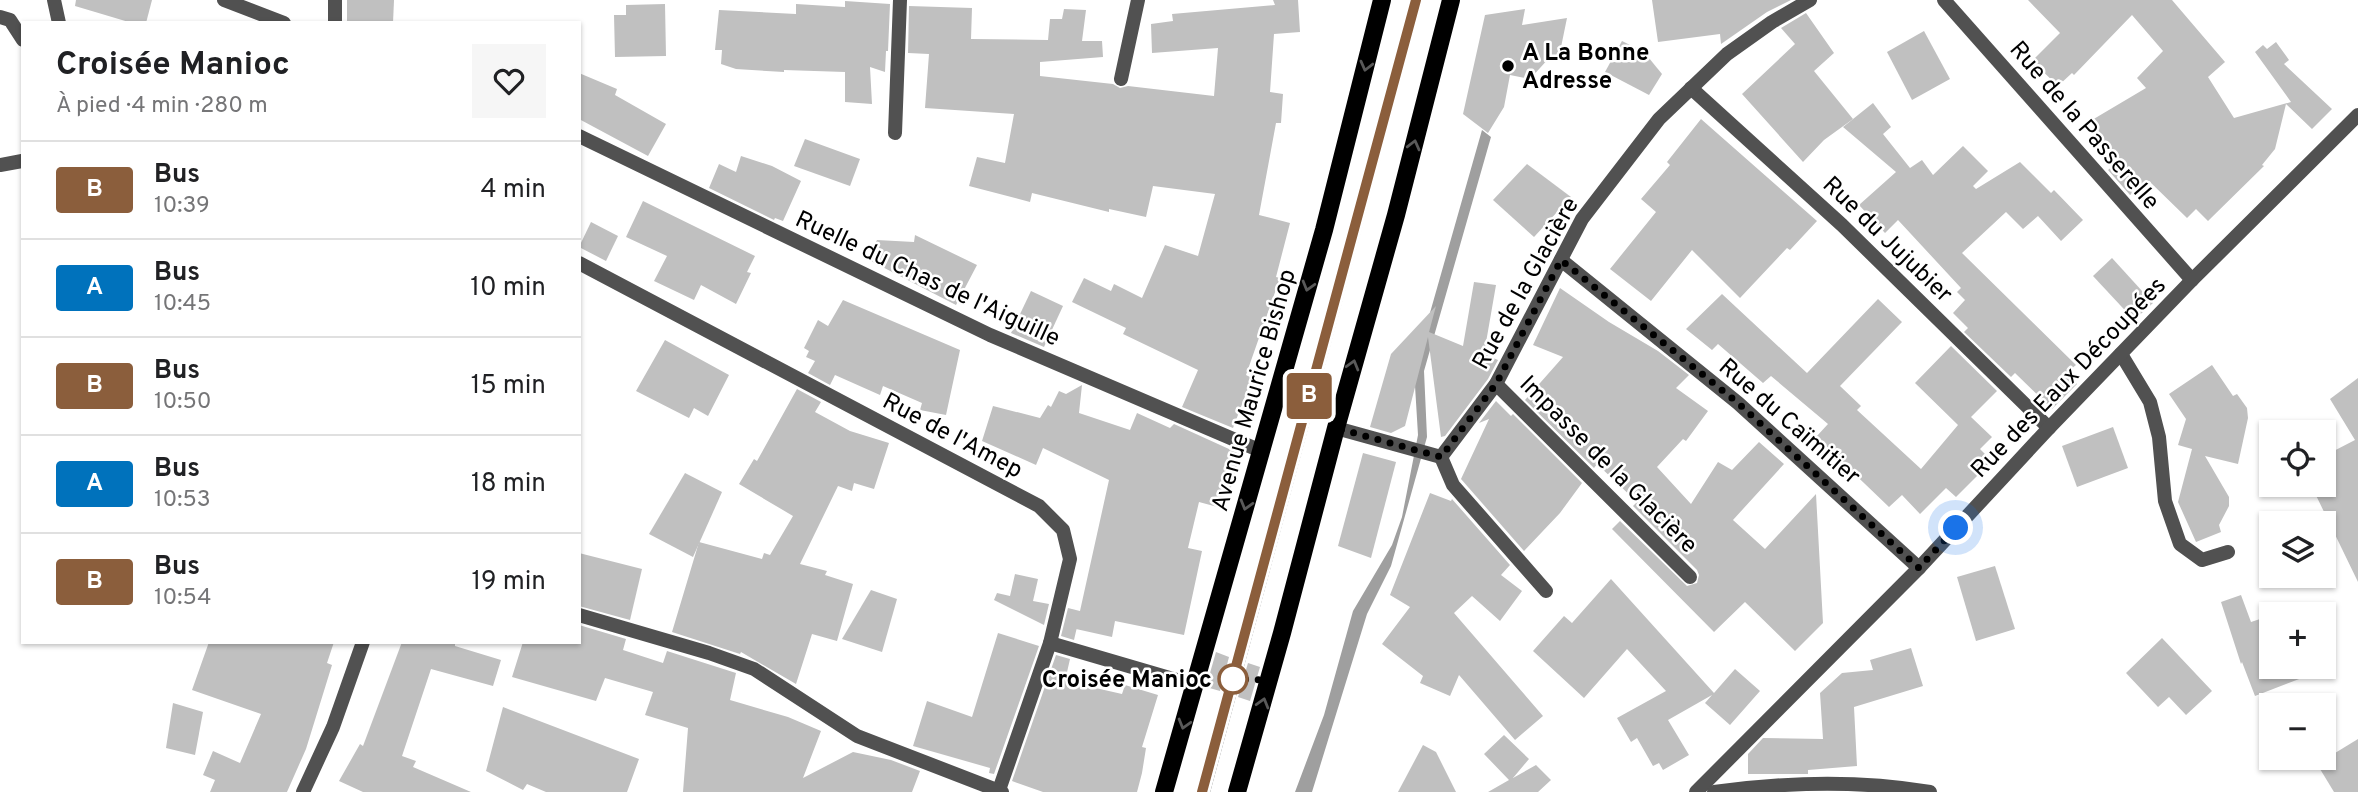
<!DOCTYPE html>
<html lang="fr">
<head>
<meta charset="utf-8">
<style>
	body { margin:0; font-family:Overpass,sans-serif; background:#f6f6f6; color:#202124; height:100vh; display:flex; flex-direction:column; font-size:26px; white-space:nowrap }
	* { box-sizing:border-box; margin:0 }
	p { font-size:23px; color:#757577 }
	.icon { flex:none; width:38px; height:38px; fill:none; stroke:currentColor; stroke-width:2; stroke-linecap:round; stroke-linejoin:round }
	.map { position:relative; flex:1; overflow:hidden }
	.drawer { position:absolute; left:21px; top:21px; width:560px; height:623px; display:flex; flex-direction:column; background:#fff; border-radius:0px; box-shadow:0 2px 5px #0004 }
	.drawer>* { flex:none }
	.badge { padding:0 14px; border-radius:5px; font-size:24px; line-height:46px }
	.fabs { position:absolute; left:2259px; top:420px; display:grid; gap:14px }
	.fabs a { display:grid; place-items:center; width:77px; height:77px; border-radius:0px; background:#fff; box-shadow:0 2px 5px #0004; font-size:35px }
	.you { position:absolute; width:35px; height:35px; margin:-18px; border:5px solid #fff; border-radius:50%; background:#1a73e8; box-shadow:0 0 0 10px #1a73e833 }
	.map>.badge { position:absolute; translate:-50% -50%; box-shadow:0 0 0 4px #fff }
	.round { display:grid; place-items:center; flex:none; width:74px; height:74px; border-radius:0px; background:#f6f6f6 }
	.headline { display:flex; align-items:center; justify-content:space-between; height:119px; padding:0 35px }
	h1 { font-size:33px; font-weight:700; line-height:52px }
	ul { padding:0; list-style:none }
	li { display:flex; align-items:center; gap:21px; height:98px; padding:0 35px; border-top:2px solid #e0e0e0 }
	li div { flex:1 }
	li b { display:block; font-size:26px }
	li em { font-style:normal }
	li .badge { min-width:77px; font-weight:700; text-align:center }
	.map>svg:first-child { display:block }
	.water { fill:#9f9f9f }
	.building { fill:#c0c0c0 }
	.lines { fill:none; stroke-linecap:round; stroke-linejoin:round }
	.lane { stroke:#515151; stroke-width:14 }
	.street { stroke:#515151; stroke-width:14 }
	.primary { stroke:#000; stroke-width:18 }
	.oneway { stroke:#595959 }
	.line-casing { stroke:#fff; stroke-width:16 }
	.line { stroke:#8b5e3c; stroke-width:10 }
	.walk { stroke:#000; stroke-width:7; stroke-dasharray:0 12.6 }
	.poi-dot { fill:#000; stroke:#fff; stroke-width:2.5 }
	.stop-dot { fill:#fff; stroke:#8b5e3c; stroke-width:3.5 }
	.labels { text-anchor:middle; stroke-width:5; stroke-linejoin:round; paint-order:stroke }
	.poi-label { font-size:24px; font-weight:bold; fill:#000; stroke:#fff; text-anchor:start }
	.street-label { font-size:24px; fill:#000; stroke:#fff }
	.stop-label { font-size:24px; font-weight:bold; fill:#000; stroke:#fff; text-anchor:end }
</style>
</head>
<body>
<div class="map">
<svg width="2358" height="792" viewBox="0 0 2358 792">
	<rect width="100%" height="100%" fill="#fff"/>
	<polygon class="water" points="1482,130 1491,137 1424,371 1427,437 1391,566 1367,614 1312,792 1295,792 1324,715 1353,611 1392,545 1402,517 1418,435 1414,369"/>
	<g class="building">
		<polygon points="76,0 152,0 146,23 132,23 75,6"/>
		<polygon points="347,0 394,0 393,23 347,23"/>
		<polygon points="1273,0 1298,0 1300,32 1274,34 1270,92 1283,94 1281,123 1276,123 1259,215 1290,223 1276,277 1280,278 1246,375 1252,378 1233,428 1182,407 1198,370 1123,334 1126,328 1072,302 1084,278 1111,291 1114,284 1142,298 1165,245 1198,256 1215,194 1153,186 1146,217 1109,209 1109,212 1032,193 1030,202 969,186 977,157 1005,163 1014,114 925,108 929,54 908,53 909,6 972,8 971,39 1048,40 1050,19 1062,19 1064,9 1086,10 1082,41 1102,41 1103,57 1040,62 1040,76 1113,84 1120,88 1128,86 1214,96 1218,48 1152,53 1151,24 1173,21 1172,14 1275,5"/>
		<polygon points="1652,0 1791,0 1767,12 1721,44 1720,34 1658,42"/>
		<polygon points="2028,0 2172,0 2225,62 2208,77 2234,118 2291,102 2255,52 2263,45 2267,49 2276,42 2289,60 2284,64 2332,109 2312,129 2286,104 2275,149 2262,165 2264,166 2208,221 2196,209 2187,218 2149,181 2130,195 2108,170 2117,163 2092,120 2146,88 2137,78 2163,51 2132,15 2074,75 2072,73 2058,86 2032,61 2060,33"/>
		<polygon points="845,1 890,4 888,51 886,51 885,72 870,67 872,104 845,102 845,72 784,70 784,72 736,69 721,64 722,50 715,50 719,10 796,14 796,4 845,7"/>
		<polygon points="665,4 666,56 615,57 614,15 626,15 626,5"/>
		<polygon points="1525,9 1522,25 1567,18 1559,57 1550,57 1530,79 1510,75 1504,107 1488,133 1463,114 1485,15"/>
		<polygon points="1806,13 1834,53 1814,71 1853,119 1824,140 1803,162 1742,94 1795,44 1781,28"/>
		<polygon points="1924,31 1950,79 1912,100 1887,52"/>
		<polygon points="1622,41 1644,52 1662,74 1649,95 1605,72"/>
		<polygon points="579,73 617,89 615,95 666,124 648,156 579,119"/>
		<polygon points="1873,103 1891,127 1883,134 1910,168 1922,160 1933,175 1963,146 1988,171 1973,186 1976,189 2020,162 2051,193 2054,190 2083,220 2061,241 2038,216 2023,229 2006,212 1962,253 2076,365 2066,373 2077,384 2052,409 2015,373 2011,377 1964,332 1968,328 1953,313 1965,300 1957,292 1961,288 1898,220 1885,233 1859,205 1896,172 1843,127"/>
		<polygon points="1701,119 1817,221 1790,250 1787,248 1740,298 1692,250 1651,301 1610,269 1656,212 1641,199 1670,165 1667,162"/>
		<polygon points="805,139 860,159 850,186 794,166"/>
		<polygon points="741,156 772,166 801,181 783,221 775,218 774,220 709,188 719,164 736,172"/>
		<polygon points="1527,164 1571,197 1534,237 1493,200"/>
		<polygon points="643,201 755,256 747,272 751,273 736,304 701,285 694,300 654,281 667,256 626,237"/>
		<polygon points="591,222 618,236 606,261 579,247"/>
		<polygon points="915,235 977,265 956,305 867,259 877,240 914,242"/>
		<polygon points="2112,258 2153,303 2134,320 2093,276"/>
		<polygon points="1474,282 1496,285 1484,354 1498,360 1488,379 1445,436 1441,437 1428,337 1405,426 1391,433 1370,427 1391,354 1436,306 1429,332 1463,346"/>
		<polygon points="1560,288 1609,322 1658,351 1689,375 1676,388 1708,411 1686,441 1683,439 1657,467 1691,504 1718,462 1732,470 1759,442 1784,464 1733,520 1765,549 1816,494 1823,623 1795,651 1745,602 1714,632 1612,529 1620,521 1687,586 1697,583 1699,575 1697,570 1633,506 1637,502 1597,464 1594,468 1525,400 1563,357 1533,345"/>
		<polygon points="1031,291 1063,306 1044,347 1011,333"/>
		<polygon points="1722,294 1807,373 1878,299 1902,322 1840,386 1861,406 1857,410 1921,469 1958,425 1915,383 1951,346 1997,391 1971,417 1992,437 1980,449 1992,461 1956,497 1946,488 1920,514 1902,495 1889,507 1816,437 1828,424 1771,376 1763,383 1718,344 1712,350 1686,329"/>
		<polygon points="843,300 960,350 946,415 920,410 922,403 883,386 880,395 835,375 830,385 808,373 815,361 806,357 809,351 804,348 818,320 828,326"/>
		<polygon points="665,340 729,375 708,416 694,408 689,418 636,391"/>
		<polygon points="2212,365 2233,396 2237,394 2247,408 2248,418 2238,464 2205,456 2229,497 2229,506 2219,525 2221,532 2196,542 2178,502 2192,449 2178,445 2186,419 2169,394"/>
		<polygon points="2358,378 2358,582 2311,485 2324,485 2324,456 2355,440 2330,399"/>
		<polygon points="1082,385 1079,413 1130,430 1137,413 1170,428 1174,424 1240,454 1225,509 1199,502 1188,548 1202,551 1184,635 1115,621 1112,637 1076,629 1077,627 1074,640 1061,636 1068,608 1080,611 1109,480 1043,448 1036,465 982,441 993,406 1040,418 1048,405 1051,407 1059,391 1066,394"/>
		<polygon points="797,389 821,402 815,412 850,431 889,443 874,489 854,483 852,491 838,486 800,564 827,571 825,575 853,584 837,641 812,634 796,684 741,652 740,654 672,632 699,542 762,559 764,553 770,555 793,516 739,484 754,459 757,461"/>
		<polygon points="1496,401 1511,416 1513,414 1582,483 1560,513 1524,551 1461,479 1489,419 1479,423"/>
		<polygon points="2113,427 2128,468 2077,487 2062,446"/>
		<polygon points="1363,453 1396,462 1371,558 1338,546"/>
		<polygon points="685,473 722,492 693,557 649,534"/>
		<polygon points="1430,493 1451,501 1452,499 1510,565 1501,575 1522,591 1500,621 1472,596 1454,613 1543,716 1515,740 1459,675 1450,696 1420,683 1423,676 1382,644 1410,607 1390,595"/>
		<polygon points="579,553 642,569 630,620 579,606"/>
		<polygon points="1995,566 2015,629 1976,641 1957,577"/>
		<polygon points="1015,574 1038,579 1033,601 1049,604 1044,625 994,600 997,593 1010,596"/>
		<polygon points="1611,579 1714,693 1735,669 1760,691 1730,725 1705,703 1712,695 1668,720 1689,755 1663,770 1659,763 1653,766 1637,738 1631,742 1617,718 1666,691 1627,649 1584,698 1533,651 1564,616 1572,623"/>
		<polygon points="871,590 897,599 882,652 842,639"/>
		<polygon points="2241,595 2251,622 2272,615 2272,667 2328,668 2255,696 2242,662 2241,664 2221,602"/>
		<polygon points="579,625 626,639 623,650 663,663 667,651 736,673 730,700 788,717 821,731 803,778 853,752 891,760 920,771 912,792 683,792 688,728 645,715 653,692 605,678 596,701 512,677 523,642 579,642"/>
		<polygon points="998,633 1039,646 994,774 989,773 990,768 913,746 927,701 972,717"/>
		<polygon points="2162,638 2212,691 2186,715 2169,697 2158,707 2126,673"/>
		<polygon points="209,642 334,642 327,663 332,665 306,749 287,792 210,792 215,780 203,775 213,751 240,763 261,714 192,690"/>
		<polygon points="402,642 455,642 455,646 501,660 493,686 431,669 402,756 416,761 413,767 471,792 363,792 339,781 360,744 363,746"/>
		<polygon points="1911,648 1923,686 1854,707 1857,766 1808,770 1808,774 1748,774 1748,754 1763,738 1823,739 1820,693 1842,673 1873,670 1870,660"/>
		<polygon points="1216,652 1229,657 1220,691 1206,687"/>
		<polygon points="1056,655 1070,659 1065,681 1122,694 1125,685 1158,695 1142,747 1146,748 1142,773 1137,792 1043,792 1012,781"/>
		<polygon points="1248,663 1260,667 1250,701 1238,697"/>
		<polygon points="173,703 203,712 195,755 166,748"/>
		<polygon points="503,707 639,759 627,792 546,792 527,784 523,790 486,771"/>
		<polygon points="1504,735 1529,759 1513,778 1536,765 1551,780 1538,792 1488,792 1509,780 1484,754"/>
		<polygon points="2358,739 2358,792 2334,792 2317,764"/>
		<polygon points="1423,745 1436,752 1456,792 1398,792"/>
	</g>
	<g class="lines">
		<g class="lane">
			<polyline points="0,165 22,161"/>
			<polyline points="2121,354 2150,402 2159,437 2165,501 2180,544 2202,560 2228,552"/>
			<polyline points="1203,792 1416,0"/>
		</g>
		<g class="street">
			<polyline points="54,0 59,23"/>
			<polyline points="224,0 284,23"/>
			<polyline points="335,0 335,23"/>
			<polyline points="1944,0 2192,280"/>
			<polyline points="0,17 10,20 23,40"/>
			<polyline points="1121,79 1138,0"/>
			<polyline points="1691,88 1842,225 2049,428"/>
			<polyline points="895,133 900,0"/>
			<polyline points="579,136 990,335 1261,451"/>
			<polyline points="1561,260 1738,403 1919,568"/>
			<polyline points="579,263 1039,506 1063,530 1070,559 1050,643 999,790"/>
			<polyline points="1496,384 1690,577"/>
			<polyline points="1336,428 1441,457 1496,384 1582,219 1659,119 1727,54 1772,22 1810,0"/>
			<polyline points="1441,457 1453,485 1546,591"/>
			<polyline points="579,615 709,653 754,669 857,736 1002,792"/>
			<polyline points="1050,643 1173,679 1195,684"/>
			<polyline points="303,792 333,727 363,642"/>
			<polyline points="1696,792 1919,568 2049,428 2192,280 2358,115"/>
			<path d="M1714,792C1786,782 1859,780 1930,792"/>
		</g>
		<g class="primary">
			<polyline points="1164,792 1324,230 1382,0"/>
			<polyline points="1237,792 1282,633 1336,428 1396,215 1451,0"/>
		</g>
	</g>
	<defs><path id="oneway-chevron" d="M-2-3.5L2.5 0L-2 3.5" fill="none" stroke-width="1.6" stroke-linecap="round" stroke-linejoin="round" transform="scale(1.75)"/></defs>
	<g class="oneway">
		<use href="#oneway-chevron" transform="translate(1366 66) rotate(104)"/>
		<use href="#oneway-chevron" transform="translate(1414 145) rotate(-76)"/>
		<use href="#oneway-chevron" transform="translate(1308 286) rotate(106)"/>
		<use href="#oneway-chevron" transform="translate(1353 365) rotate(-74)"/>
		<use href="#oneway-chevron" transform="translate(1246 505) rotate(106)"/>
		<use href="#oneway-chevron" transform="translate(1263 703) rotate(-74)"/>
		<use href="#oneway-chevron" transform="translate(1184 724) rotate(106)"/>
	</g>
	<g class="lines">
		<defs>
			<polyline id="line" points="1202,792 1416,0"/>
		</defs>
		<use href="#line" class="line-casing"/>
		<use href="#line" class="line"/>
		<polyline class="walk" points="1233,679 1269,680 1336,428 1441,457 1496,384 1561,260 1738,403 1919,568 1956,528"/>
	</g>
	<circle class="poi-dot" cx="1508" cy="66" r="7"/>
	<circle class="stop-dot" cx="1233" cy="679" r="14"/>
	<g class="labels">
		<g class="poi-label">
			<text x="1522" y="60">A La Bonne<tspan x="1522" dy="28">Adresse</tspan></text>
		</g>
		<g class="street-label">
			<text transform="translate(2085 125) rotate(49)" y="8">Rue de la Passerelle</text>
			<text transform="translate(1888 239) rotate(44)" y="8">Rue du Jujubier</text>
			<text transform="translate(928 278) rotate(25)" y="8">Ruelle du Chas de l'Aiguille</text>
			<text transform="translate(1525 283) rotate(-61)" y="8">Rue de la Glacière</text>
			<text transform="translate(2068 377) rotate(-46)" y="8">Rue des Eaux Découpées</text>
			<text transform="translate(1253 390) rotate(-74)" y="8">Avenue Maurice Bishop</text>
			<text transform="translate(1790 421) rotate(41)" y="8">Rue du Caïmitier</text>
			<text transform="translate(953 435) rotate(28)" y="8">Rue de l'Amep</text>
			<text transform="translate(1609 464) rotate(45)" y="8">Impasse de la Glacière</text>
		</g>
		<g class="stop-label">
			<text x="1212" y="687">Croisée Manioc</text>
		</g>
	</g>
</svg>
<div class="fabs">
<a><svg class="icon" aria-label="locate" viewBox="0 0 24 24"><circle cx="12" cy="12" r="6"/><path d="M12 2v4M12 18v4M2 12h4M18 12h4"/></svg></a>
<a><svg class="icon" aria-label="layers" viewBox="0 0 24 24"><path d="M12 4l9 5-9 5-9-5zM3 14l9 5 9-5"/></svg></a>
<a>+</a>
<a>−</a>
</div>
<div class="you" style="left:1956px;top:528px"></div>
<b class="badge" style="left:1309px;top:396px;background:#8b5e3c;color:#fff">B</b>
<section class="drawer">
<div class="headline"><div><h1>Croisée Manioc</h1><p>À pied · 4 min · 280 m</p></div><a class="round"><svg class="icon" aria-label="heart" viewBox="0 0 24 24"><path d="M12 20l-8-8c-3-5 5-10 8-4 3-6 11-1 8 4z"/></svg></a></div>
<ul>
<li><span class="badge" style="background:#8b5e3c;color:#fff">B</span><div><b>Bus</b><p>10:39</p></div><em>4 min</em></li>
<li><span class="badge" style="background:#0072bc;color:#fff">A</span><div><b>Bus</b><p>10:45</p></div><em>10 min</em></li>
<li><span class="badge" style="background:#8b5e3c;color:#fff">B</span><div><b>Bus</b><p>10:50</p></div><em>15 min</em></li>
<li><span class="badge" style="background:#0072bc;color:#fff">A</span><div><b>Bus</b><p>10:53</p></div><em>18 min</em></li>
<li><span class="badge" style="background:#8b5e3c;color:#fff">B</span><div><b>Bus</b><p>10:54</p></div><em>19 min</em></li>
</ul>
</section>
</div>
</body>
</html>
